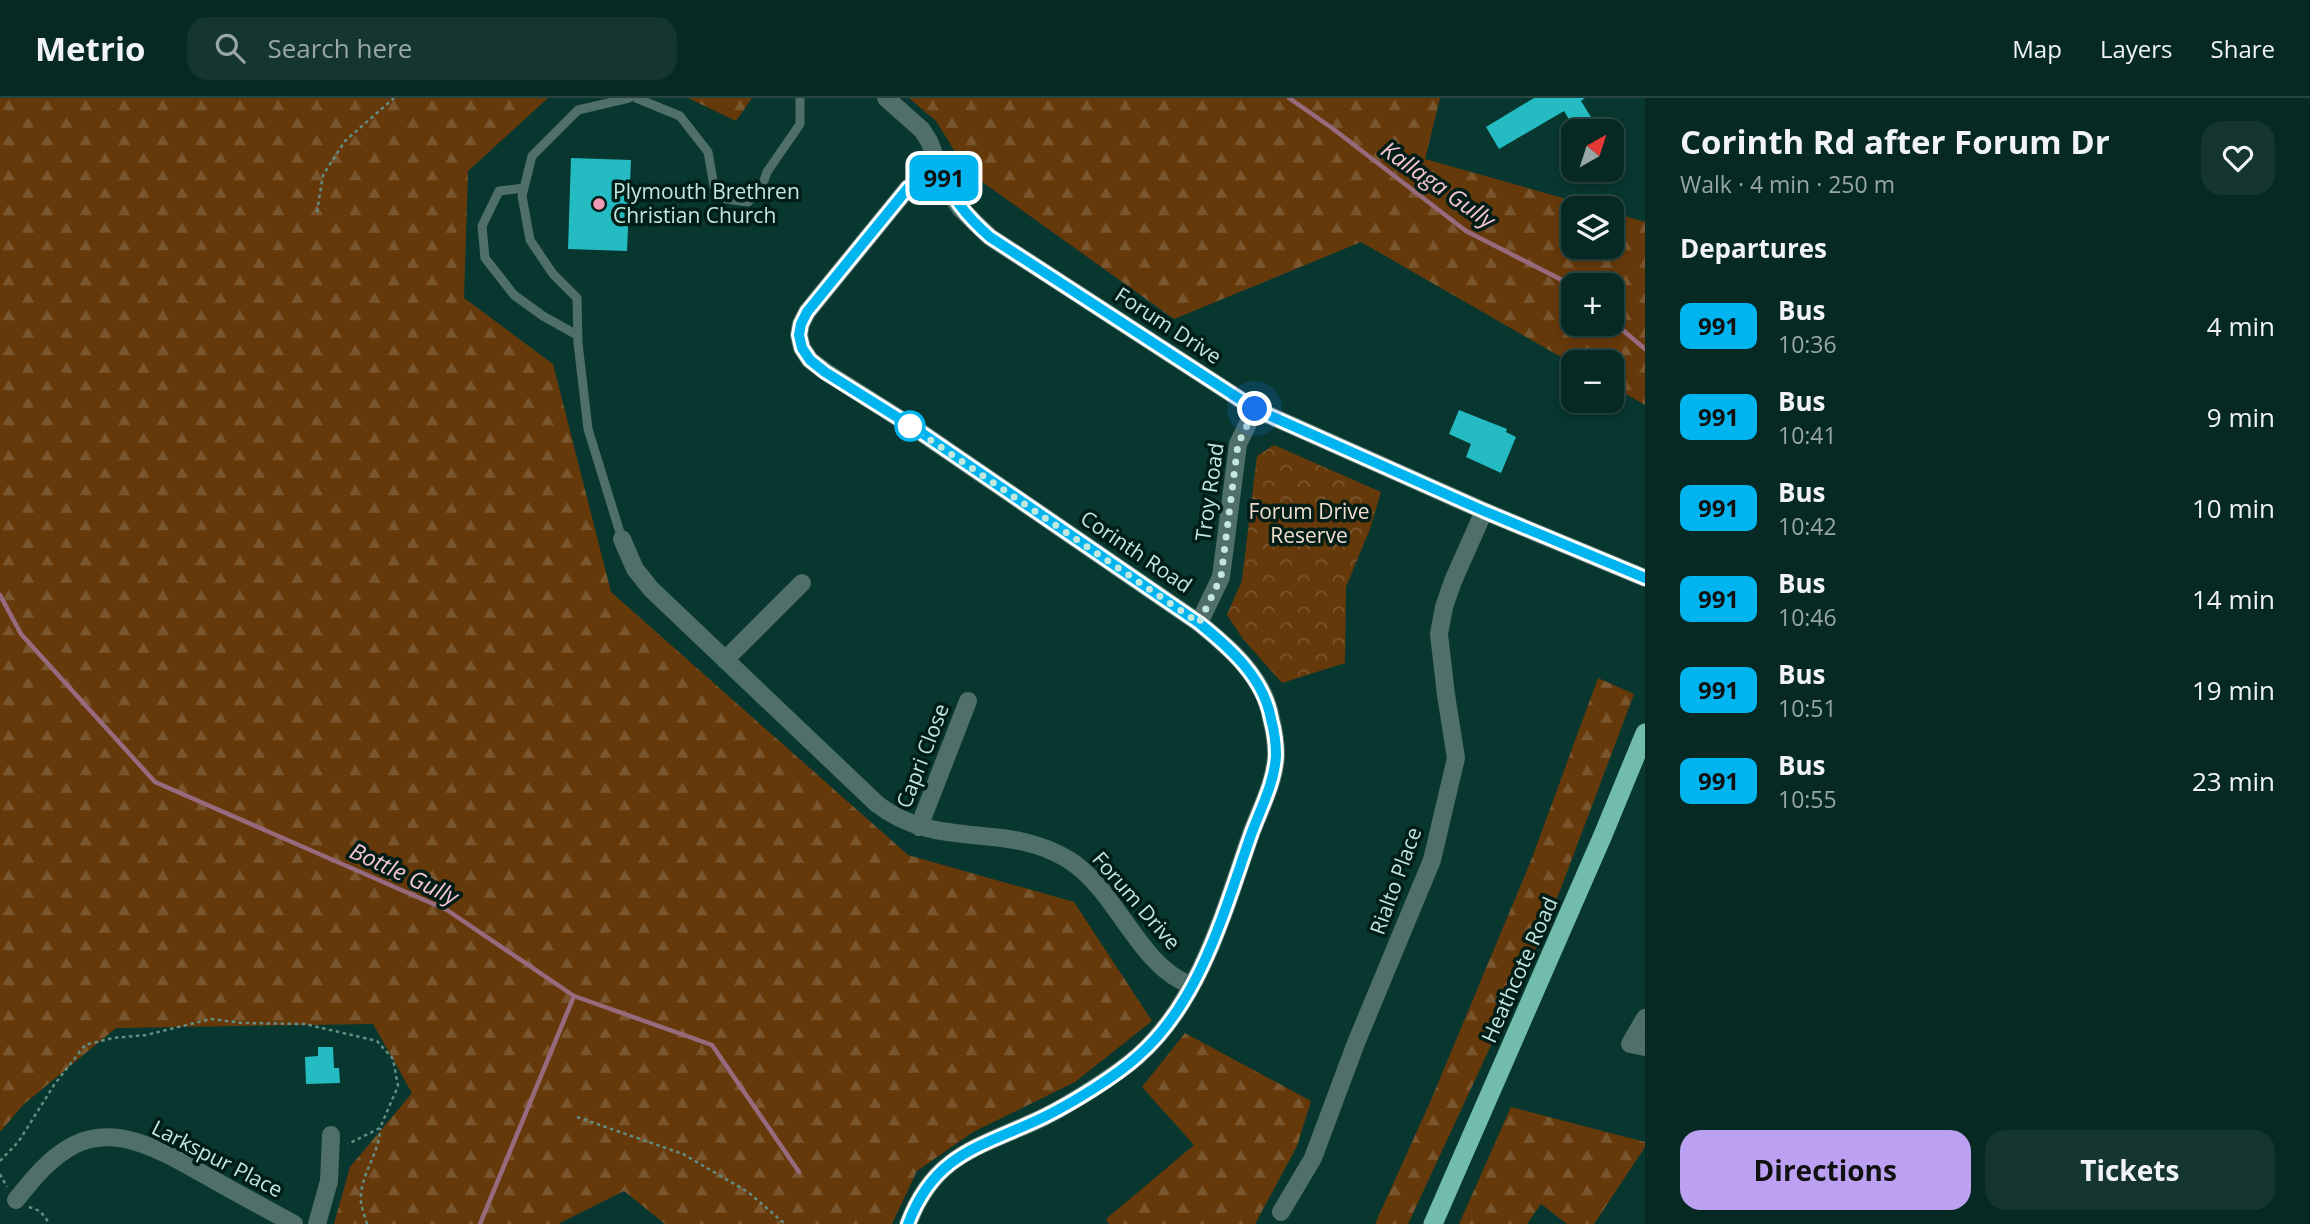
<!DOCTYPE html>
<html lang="en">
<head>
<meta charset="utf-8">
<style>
	body { margin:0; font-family:"Open Sans",sans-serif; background:#143530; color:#f1f3f6; height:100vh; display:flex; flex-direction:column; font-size:26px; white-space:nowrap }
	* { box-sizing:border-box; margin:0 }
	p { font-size:23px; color:#98a6a6 }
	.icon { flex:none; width:38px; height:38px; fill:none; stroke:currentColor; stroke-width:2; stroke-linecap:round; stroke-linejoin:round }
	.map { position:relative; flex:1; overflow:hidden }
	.panel { display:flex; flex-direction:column; background:#062923; width:665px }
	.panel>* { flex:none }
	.badge { padding:0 14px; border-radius:10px; font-size:24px; line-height:46px }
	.needle { width:46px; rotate:39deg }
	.fabs { position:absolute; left:1561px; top:21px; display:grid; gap:14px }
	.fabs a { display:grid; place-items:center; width:63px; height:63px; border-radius:14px; background:#062923; box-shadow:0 4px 10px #0003,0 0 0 2px #274541; font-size:35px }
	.you { position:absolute; width:35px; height:35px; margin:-18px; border:5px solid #fff; border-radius:50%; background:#1a73e8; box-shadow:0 0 0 10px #1a73e833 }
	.map>.badge { position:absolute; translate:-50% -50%; box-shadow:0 0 0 4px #fff }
	h2 { padding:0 35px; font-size:26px; line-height:63px }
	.round { display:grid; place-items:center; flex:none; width:74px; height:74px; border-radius:21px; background:#143530 }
	.summary { display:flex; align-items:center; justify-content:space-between; height:119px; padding:0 35px }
	h1 { font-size:33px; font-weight:700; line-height:52px }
	.button { display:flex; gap:14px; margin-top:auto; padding:14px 35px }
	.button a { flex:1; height:80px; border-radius:21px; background:#bca0f2; color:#111; font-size:28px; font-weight:700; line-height:80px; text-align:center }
	.button a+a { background:#143530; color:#f1f3f6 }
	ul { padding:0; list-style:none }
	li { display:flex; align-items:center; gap:21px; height:91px; padding:0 35px }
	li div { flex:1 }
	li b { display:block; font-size:26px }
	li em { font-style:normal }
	li .badge { min-width:77px; font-weight:700; text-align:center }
	header { display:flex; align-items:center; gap:42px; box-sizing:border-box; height:98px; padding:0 35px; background:#062923; border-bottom:2px solid #274541 }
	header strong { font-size:33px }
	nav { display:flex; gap:38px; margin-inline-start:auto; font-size:24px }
	.search { width:490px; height:63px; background:#143530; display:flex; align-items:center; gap:18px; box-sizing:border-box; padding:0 24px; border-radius:21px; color:#98a6a6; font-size:26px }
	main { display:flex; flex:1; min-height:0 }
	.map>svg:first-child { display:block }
	.forest { fill:url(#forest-firs); fill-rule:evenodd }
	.park { fill:url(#park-crowns) }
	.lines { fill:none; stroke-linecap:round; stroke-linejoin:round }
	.stream { stroke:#986a7d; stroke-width:4.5 }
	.building { fill:#24bcc2 }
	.path { stroke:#638e85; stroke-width:2.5; stroke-dasharray:3.5 3.5; stroke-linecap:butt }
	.service { stroke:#506f68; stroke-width:9 }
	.minor { stroke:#506f68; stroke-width:18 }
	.trunk { stroke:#72bcac; stroke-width:19 }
	.line-casing { stroke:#fff; stroke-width:16 }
	.line { stroke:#00b5ef; stroke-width:10 }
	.walk { stroke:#c1e7de; stroke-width:7; stroke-dasharray:0 12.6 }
	.poi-dot { fill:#f09ab5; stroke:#001d17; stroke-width:2.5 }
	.stop-dot { fill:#fff; stroke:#00b5ef; stroke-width:3.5 }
	.labels { text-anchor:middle; stroke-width:7; stroke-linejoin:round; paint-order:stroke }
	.poi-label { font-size:21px; fill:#c1e7de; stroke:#001d17; text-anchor:start }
	.street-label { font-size:21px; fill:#c1e7de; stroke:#001d17 }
	.park-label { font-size:21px; fill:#f0ddce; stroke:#001d17 }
	.water-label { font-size:23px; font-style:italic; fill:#f6c5d3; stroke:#001d17 }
</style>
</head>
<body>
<header>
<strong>Metrio</strong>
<div class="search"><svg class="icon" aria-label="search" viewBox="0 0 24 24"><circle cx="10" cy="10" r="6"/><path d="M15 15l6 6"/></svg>Search here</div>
<nav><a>Map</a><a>Layers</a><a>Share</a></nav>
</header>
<main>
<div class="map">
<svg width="1645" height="1126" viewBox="0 0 1645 1126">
	<defs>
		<pattern id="forest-firs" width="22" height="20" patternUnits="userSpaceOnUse" patternTransform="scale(1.75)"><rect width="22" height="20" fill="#66390b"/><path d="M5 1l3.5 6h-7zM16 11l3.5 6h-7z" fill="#7a562e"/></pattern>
		<pattern id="park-crowns" width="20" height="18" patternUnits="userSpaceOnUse" patternTransform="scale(1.75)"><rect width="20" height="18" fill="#66390b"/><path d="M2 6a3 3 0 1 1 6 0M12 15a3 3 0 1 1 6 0" fill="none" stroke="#7a562e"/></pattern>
	</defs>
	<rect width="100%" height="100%" fill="#08372f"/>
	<g class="forest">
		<polygon points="0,0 548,0 468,73 464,200 553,266 611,494 908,757 1074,804 1152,923 1075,984 973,1034 917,1073 892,1126 665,1126 624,1093 558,1126 334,1126 350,1069 412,995 373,926 116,930 23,1007 0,1034"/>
		<polygon points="688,0 752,0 736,23"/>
		<path d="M909,0H1440L1425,61L1598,110H1573V149H1612V114L1645,124V307L1612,288V264L1573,266L1361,144L1174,221L967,73L936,23ZM1612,187V226H1573V187Z"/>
		<polygon points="1598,580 1634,596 1547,827 1408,1126 1375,1126 1431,1002 1532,760"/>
		<polygon points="1185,935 1311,1003 1297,1048 1255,1126 1109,1126 1106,1121 1194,1047 1142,989"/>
		<polygon points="1511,1009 1645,1044 1645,1049 1594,1126 1567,1126 1541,1106 1527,1126 1459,1126"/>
	</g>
	<polygon class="park" points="1274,347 1381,394 1370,431 1346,489 1345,565 1282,585 1243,541 1227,517 1242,482 1257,358"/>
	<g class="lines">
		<g class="stream">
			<polyline points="1289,0 1332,30 1466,133 1560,181 1573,192"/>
			<polyline points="1612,223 1645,251"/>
			<polyline points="0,497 21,536 155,684 447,812 574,898 712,947 799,1074"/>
			<polyline points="480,1126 574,898"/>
		</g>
	</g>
	<g class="building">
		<polygon points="1534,0 1585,0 1581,3 1596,27 1586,33 1576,33 1564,13 1499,51 1486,29"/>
		<polygon points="571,60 631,62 627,153 568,151"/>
		<polygon points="1459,312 1507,331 1506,334 1516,339 1501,375 1466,359 1471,346 1449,336"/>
		<polygon points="318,949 333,949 334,970 339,970 340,985 306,986 305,959 318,958"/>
	</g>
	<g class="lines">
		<g class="path">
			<polyline points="317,114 323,77 345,43 394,0"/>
			<polyline points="577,1019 683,1056 748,1094 785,1126"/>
			<polyline points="0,1063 19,1043 54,987 85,947 113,940 146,937 211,921 243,925 305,926 377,943 393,961 398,988 380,1030 348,1046"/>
			<polyline points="0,1076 7,1089"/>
			<polyline points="29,1109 40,1113 50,1126"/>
			<path d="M367,1126C365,1119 362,1111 361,1104C359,1077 380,1056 380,1030"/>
		</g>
		<g class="service">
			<polyline points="636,0 680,18 708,54 714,88 726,101 748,104 761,91 767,74 800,26 800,0"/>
			<polyline points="524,90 499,93 482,128 485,160 514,197 543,218 577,237"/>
			<polyline points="622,441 588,331 578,245 577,200 553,176 530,142 522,98 532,58 578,12 629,0"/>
		</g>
		<g class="minor">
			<polyline points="886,0 922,32 929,43 949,94 960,110 990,139 1255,311 1484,413 1645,480"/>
			<path d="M622,441L635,471L651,491L877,706C939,754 1005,722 1069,762C1117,792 1139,869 1191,887"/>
			<polyline points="1199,525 1221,479 1238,346 1255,311"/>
			<polyline points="725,562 802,485"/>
			<polyline points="919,729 968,603"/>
			<polyline points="1645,920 1630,946 1645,949"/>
			<path d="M16,1102C32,1082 49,1060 74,1047C121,1023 173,1060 214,1082C240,1097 267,1111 294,1126"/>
			<polyline points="1281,1114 1313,1060 1356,945 1432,762 1456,660 1446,597 1439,536 1444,509 1453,483 1484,413"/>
			<polyline points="317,1126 329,1083 331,1037"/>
			<path d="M908,1126C935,1054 981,1049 1044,1019C1070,1006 1116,977 1138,958C1201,902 1225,810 1252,733C1261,710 1275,683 1276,657C1276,646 1274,632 1271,620C1264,579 1230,550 1199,525L916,331L826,274L810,262L802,250L799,237L801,226L807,214L908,90L940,70"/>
		</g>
		<polyline class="trunk" points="1433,1126 1603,737 1645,635"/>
	</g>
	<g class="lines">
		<defs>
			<path id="line" d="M908,1126C935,1054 982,1049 1044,1019C1072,1005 1115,979 1138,958C1201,903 1225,810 1252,734C1261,710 1275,683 1276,657C1276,646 1274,632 1271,621C1264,580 1230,550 1199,525L916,331L825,274L810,262L802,250L799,237L801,226L807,214L908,90L940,70C951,99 966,118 990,139L1255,311L1484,413L1645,480"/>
		</defs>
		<use href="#line" class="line-casing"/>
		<use href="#line" class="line"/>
		<polyline class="walk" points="910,328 1199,525 1221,479 1238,346 1255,311"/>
	</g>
	<circle class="poi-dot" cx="599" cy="106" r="7"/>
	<circle class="stop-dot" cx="910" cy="328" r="14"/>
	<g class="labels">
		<g class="poi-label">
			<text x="613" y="101">Plymouth Brethren<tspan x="613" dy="24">Christian Church</tspan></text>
		</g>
		<g class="street-label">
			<text transform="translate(1168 228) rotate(33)" y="7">Forum Drive</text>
			<text transform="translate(1210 394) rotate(-82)" y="7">Troy Road</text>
			<text transform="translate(1136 454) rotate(34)" y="7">Corinth Road</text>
			<text transform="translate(923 658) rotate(-69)" y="7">Capri Close</text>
			<text transform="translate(1396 783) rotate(-70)" y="7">Rialto Place</text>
			<text transform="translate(1136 803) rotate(49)" y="7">Forum Drive</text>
			<text transform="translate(1520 872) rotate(-66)" y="7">Heathcote Road</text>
			<text transform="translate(217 1061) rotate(27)" y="7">Larkspur Place</text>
		</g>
		<g class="park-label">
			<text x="1309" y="421">Forum Drive<tspan x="1309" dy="24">Reserve</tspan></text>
		</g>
		<g class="water-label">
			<text transform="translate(1438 87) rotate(35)" y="8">Kallaga Gully</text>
			<text transform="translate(404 776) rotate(25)" y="8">Bottle Gully</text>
		</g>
	</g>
</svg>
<div class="fabs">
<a><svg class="needle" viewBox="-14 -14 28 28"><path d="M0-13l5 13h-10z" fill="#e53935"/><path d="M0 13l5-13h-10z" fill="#98a6a6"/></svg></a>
<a><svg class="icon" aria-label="layers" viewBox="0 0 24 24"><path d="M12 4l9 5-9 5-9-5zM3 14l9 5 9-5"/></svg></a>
<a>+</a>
<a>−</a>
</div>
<div class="you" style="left:1255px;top:311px"></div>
<b class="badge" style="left:944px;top:80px;background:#00b5ef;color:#111">991</b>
</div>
<section class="panel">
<div class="summary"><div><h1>Corinth Rd after Forum Dr</h1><p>Walk · 4 min · 250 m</p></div><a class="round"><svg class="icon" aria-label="heart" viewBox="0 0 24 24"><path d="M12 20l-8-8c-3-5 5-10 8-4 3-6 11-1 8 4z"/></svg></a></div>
<h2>Departures</h2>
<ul>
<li><span class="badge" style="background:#00b5ef;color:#111">991</span><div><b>Bus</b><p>10:36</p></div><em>4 min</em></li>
<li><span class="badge" style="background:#00b5ef;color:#111">991</span><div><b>Bus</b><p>10:41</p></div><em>9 min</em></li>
<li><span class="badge" style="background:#00b5ef;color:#111">991</span><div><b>Bus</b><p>10:42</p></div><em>10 min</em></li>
<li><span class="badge" style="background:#00b5ef;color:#111">991</span><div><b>Bus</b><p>10:46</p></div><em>14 min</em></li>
<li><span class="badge" style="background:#00b5ef;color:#111">991</span><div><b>Bus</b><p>10:51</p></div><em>19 min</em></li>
<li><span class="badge" style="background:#00b5ef;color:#111">991</span><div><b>Bus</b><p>10:55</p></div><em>23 min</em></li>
</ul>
<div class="button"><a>Directions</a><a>Tickets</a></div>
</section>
</main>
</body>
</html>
